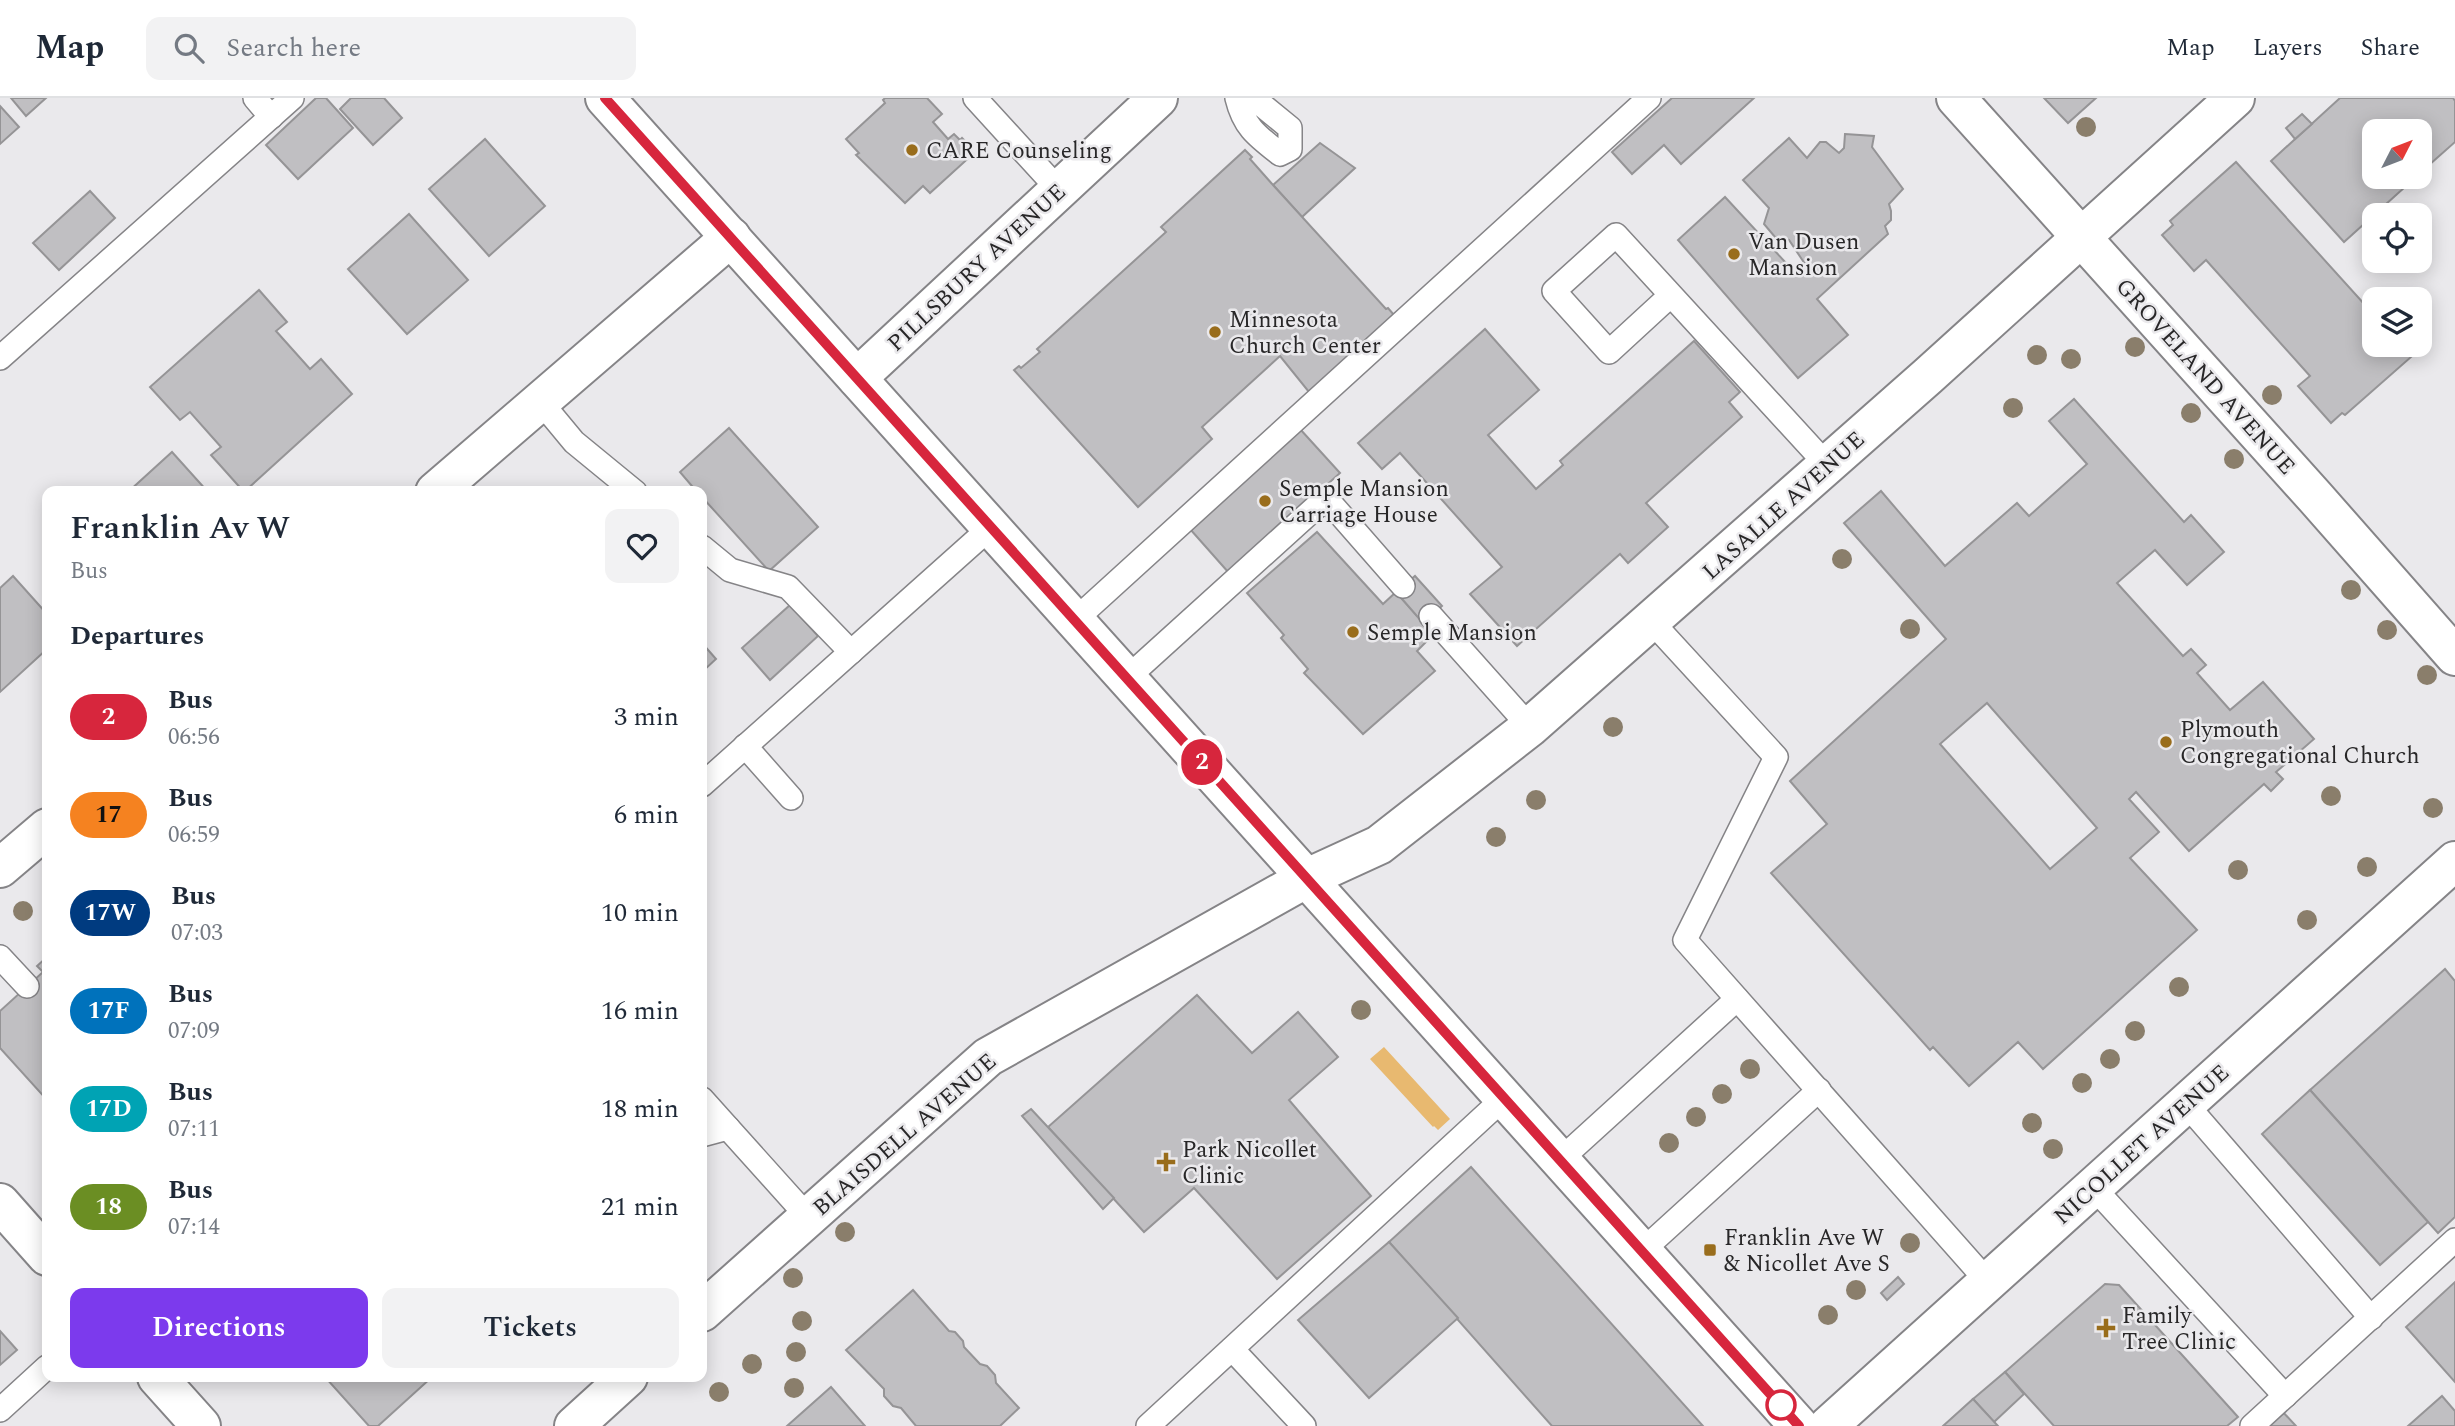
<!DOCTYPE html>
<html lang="en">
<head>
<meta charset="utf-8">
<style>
	body { margin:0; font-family:Spectral,serif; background:#f2f2f3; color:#1f2937; height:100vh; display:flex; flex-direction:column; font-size:26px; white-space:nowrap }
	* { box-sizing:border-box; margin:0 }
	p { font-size:23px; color:#747a83 }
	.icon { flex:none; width:38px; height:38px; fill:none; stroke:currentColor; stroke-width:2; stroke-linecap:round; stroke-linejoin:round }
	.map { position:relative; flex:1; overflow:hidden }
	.side { position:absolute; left:42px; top:388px; width:665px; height:896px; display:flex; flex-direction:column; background:#fff; border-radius:14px; box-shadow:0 4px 18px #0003 }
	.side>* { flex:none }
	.badge { padding:0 14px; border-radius:23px; font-size:24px; line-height:46px }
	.needle { width:46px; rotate:48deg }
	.buttons { position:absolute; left:2362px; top:21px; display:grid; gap:14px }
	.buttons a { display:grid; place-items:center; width:70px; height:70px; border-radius:14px; background:#fff; box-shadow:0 4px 18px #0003; font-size:35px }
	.map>.badge { position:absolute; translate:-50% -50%; box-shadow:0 0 0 4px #fff }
	h2 { padding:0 28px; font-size:26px; line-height:63px }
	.round { display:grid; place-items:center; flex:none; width:74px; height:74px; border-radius:14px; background:#f2f2f3 }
	.headline { display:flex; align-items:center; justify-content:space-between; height:119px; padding:0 28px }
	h1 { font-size:33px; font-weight:600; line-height:52px }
	.button { display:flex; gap:14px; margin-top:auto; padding:14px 28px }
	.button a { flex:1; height:80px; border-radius:14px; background:#7c3aed; color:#fff; font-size:28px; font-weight:600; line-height:80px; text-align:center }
	.button a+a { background:#f2f2f3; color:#1f2937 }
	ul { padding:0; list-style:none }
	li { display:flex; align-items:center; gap:21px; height:98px; padding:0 28px }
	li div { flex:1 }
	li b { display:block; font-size:26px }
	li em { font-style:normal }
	li .badge { min-width:77px; font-weight:700; text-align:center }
	header { display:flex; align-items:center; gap:42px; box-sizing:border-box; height:98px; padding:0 35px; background:#fff; border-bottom:2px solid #e0e1e3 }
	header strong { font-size:33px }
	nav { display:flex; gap:38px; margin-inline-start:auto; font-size:24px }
	.search { width:490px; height:63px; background:#f2f2f3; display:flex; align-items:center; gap:18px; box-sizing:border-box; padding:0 24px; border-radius:14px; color:#747a83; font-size:26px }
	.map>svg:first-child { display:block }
	.green { fill:#e8b970 }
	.building { fill:#c0bfc2; stroke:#959496; stroke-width:2; fill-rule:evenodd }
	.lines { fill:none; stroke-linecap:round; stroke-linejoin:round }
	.service-casing { stroke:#858487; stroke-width:26 }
	.minor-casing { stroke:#858487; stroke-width:42 }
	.tertiary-casing { stroke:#858487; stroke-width:42 }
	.secondary-casing { stroke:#858487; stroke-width:42 }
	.service { stroke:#fff; stroke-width:23 }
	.minor { stroke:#fff; stroke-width:38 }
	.tertiary { stroke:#fff; stroke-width:38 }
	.secondary { stroke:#fff; stroke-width:38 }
	.tree { fill:#8a7e6b }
	.line-casing { stroke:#fff; stroke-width:16 }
	.line { stroke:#d7263d; stroke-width:10 }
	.poi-dot { fill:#996d1c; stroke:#eae9ec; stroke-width:2.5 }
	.stop-dot { fill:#fff; stroke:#d7263d; stroke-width:3.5 }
	.labels { text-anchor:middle; stroke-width:5; stroke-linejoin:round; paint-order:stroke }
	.poi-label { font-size:23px; fill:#282728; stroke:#eae9ec; text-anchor:start }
	.street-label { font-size:23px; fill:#282728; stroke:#eae9ec }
</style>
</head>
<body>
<header>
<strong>Map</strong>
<div class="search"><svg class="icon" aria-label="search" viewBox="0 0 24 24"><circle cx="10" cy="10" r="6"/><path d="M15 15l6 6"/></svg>Search here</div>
<nav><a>Map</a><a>Layers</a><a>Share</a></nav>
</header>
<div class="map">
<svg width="2455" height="1328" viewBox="0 0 2455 1328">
	<rect width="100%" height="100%" fill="#eae9ec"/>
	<polygon class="green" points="1384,949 1450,1021 1438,1032 1434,1028 1433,1029 1370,961"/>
	<g class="building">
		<polygon points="11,0 46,0 26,18"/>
		<polygon points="316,0 326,0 353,30 298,81 266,47"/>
		<polygon points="351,0 384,0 402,20 373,47 340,11"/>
		<polygon points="885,0 927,0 942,16 933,24 948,41 954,36 960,42 962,40 968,46 966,48 973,56 930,95 923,88 905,105 856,57 859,55 846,41 885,5 883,2"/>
		<polygon points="1672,0 1754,0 1681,66 1664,47 1632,76 1612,54"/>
		<polygon points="2044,0 2096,0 2068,25"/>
		<polygon points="2340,0 2453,0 2455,3 2455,44 2420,75 2420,33 2375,33 2375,79 2416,79 2344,144 2271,63"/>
		<polygon points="0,8 19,29 0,46"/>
		<polygon points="2302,16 2312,26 2295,41 2286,30"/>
		<polygon points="1845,36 1874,38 1872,49 1903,91 1889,106 1891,113 1891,122 1885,128 1888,136 1817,201 1848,237 1798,280 1678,142 1725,99 1798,178 1807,169 1789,142 1775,139 1764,126 1769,110 1743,82 1789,40 1807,60 1820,44 1826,44 1839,55 1844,50"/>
		<polygon points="485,41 545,108 489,158 429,91"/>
		<polygon points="1320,45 1355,70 1302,119 1273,87"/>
		<polygon points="1245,52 1252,59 1250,61 1273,87 1386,211 1388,210 1394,217 1309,294 1280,258 1202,329 1212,341 1138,409 1014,272 1019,268 1021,270 1040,254 1037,251 1166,134 1161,129"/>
		<polygon points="2236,64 2375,218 2375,247 2400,247 2411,259 2345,317 2342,315 2331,325 2298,288 2310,278 2206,162 2194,173 2162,137 2173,127 2170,123"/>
		<polygon points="90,93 115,120 59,172 33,145"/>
		<polygon points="409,116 468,182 407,236 348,171"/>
		<polygon points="259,192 287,224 276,233 310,271 321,261 352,296 244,394 211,357 221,349 190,314 180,322 150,289"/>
		<polygon points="1485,231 1539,292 1488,337 1536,391 1563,367 1560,363 1694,243 1740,294 1729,304 1742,319 1646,405 1668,429 1628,465 1620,456 1517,548 1470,496 1502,469 1400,355 1382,371 1358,345"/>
		<path d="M2074,301L2184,424L2191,417L2224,454L2187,487L2155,452L2117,485L2183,558L2191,551L2206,567L2197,575L2230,612L2263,584L2314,641L2276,674L2283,681L2271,693L2264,686L2189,753L2136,694L2129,701L2159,734L2130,760L2197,832L2043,971L2018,944L1969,988L1933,949L1930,952L1771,775L1827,726L1790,683L1946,541L1844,425L1881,393L1945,468L2017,405L2029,418L2087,366L2049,323ZM1987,605L2097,730L2050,771L1940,646Z"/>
		<polygon points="729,330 818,429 769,473 702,399 702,394 697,394 680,374"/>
		<polygon points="1300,331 1340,375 1229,475 1190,431"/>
		<polygon points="172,354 208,394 128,394"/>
		<polygon points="1317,434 1383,506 1396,494 1428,530 1420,537 1426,544 1417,553 1435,573 1363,636 1304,575 1308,571 1281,540 1284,537 1247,495"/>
		<polygon points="13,478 47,516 47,551 0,594 0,490"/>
		<polygon points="1415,478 1442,508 1423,525 1396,494"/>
		<polygon points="790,507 818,538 770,582 742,550"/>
		<polygon points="702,545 716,561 702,574"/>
		<polygon points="47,859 47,1002 0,950 0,913 43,874 37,868"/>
		<polygon points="2445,871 2455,883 2455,1119 2438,1135 2310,992"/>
		<polygon points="1197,897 1252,955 1298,914 1338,959 1289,1002 1371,1098 1277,1181 1194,1090 1144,1134 1048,1029"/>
		<polygon points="2310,992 2428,1124 2380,1167 2262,1036"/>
		<polygon points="1031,1011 1114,1100 1103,1111 1022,1018"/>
		<polygon points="1471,1069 1703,1328 1552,1328 1389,1144"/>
		<polygon points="1389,1144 1458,1220 1369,1300 1298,1222"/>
		<polygon points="1898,1179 1904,1186 1887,1202 1881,1195"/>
		<polygon points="2455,1184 2455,1284 2406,1229"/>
		<polygon points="2105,1186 2119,1187 2238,1319 2227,1328 2054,1328 2005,1274"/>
		<polygon points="913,1192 949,1233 955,1234 963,1243 964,1249 980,1266 987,1268 995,1277 996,1285 1019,1310 1000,1328 916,1328 901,1310 893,1308 884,1298 884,1291 846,1252"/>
		<polygon points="0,1233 17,1252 0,1267"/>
		<polygon points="2005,1274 2024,1296 1994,1324 1973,1301"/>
		<polygon points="325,1279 432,1279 378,1328 369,1328"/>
		<polygon points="831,1289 865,1328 787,1328"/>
		<polygon points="2442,1298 2455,1313 2455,1328 2408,1328"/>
		<polygon points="1973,1301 1998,1328 1943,1328"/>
		<polygon points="2281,1312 2296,1328 2264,1328"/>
	</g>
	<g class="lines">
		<defs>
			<g id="service">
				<polyline points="255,0 271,19"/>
				<polyline points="975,0 1059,92"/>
				<path d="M1237,0C1244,29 1257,38 1280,56L1290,51V30L1257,3L1248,0"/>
				<polyline points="1671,197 1609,254 1554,193 1616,137 1827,367"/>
				<polyline points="0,260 292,0"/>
				<polyline points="540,303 574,344 635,394"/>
				<polyline points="702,449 730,472 788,489 851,554"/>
				<polyline points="1431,518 1530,629"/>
				<polyline points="1075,522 1649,0"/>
				<polyline points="1652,524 1776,659 1685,842 1988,1184"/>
				<polyline points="1127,580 1326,400 1403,488"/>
				<polyline points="745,648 791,700"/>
				<polyline points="702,687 991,429"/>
				<polyline points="0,859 27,888"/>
				<polyline points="702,1001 728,1030"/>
				<polyline points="2186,1006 2371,1220"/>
				<polyline points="702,1037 728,1030 808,1119"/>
				<polyline points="1560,1062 1737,901"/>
				<polyline points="2093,1089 2285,1298"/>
				<polyline points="1642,1153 1819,992"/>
				<polyline points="1232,1251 1304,1328"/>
				<polyline points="0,1312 47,1269"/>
				<polyline points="1148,1328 1504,1000"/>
				<polyline points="2252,1328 2455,1142"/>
			</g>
			<g id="minor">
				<polyline points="857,280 1158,0"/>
				<polyline points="435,394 731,139"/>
				<polyline points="0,770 47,730"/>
				<polyline points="0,1105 47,1158"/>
				<polyline points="157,1279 201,1328"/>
			</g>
			<g id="tertiary">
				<polyline points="1956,0 2315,399 2455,558"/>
				<polyline points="702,1214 988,959 1307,780 1379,747 1530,629 1928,278 2235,0"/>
				<polyline points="574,1328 628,1279"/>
				<polyline points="1828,1328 2455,763"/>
			</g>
			<polyline id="secondary" points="605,0 1799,1328"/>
		</defs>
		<use href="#service" class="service-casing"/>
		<use href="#minor" class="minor-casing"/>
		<use href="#tertiary" class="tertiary-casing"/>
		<use href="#secondary" class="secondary-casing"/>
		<use href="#service" class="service"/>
		<use href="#minor" class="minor"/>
		<use href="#tertiary" class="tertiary"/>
		<use href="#secondary" class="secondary"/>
	</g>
	<g class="tree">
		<circle cx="2086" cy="29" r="10"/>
		<circle cx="2135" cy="249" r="10"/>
		<circle cx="2037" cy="257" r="10"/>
		<circle cx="2071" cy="261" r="10"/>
		<circle cx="2272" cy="297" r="10"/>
		<circle cx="2013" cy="310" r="10"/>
		<circle cx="2191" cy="315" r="10"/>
		<circle cx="2234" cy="361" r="10"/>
		<circle cx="1842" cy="461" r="10"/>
		<circle cx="2351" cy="492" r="10"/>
		<circle cx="1910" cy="531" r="10"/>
		<circle cx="2387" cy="532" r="10"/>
		<circle cx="2427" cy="577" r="10"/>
		<circle cx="1613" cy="629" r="10"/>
		<circle cx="2331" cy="698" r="10"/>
		<circle cx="1536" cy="702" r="10"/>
		<circle cx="2433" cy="710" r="10"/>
		<circle cx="1496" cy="739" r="10"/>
		<circle cx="2367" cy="769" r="10"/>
		<circle cx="2238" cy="772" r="10"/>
		<circle cx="23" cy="813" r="10"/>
		<circle cx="2307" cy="822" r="10"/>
		<circle cx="2179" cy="889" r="10"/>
		<circle cx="1361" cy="912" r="10"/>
		<circle cx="2135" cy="933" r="10"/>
		<circle cx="2110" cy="961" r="10"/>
		<circle cx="1750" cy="971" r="10"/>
		<circle cx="2082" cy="985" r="10"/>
		<circle cx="1722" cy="996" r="10"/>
		<circle cx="1696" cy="1019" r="10"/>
		<circle cx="2032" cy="1025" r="10"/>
		<circle cx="1669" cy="1045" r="10"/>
		<circle cx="2053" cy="1051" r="10"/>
		<circle cx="845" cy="1134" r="10"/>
		<circle cx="1910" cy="1145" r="10"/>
		<circle cx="793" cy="1180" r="10"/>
		<circle cx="1856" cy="1192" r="10"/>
		<circle cx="1828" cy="1217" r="10"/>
		<circle cx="802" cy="1223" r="10"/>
		<circle cx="796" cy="1254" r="10"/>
		<circle cx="752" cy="1266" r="10"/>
		<circle cx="794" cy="1290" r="10"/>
		<circle cx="719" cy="1294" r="10"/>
	</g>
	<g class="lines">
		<defs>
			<polyline id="line" points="605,0 1799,1328"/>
		</defs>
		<use href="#line" class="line-casing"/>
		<use href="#line" class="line"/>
	</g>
	<g class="poi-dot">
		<circle cx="912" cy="52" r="7"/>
		<circle cx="1734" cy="156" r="7"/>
		<circle cx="1215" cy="234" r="7"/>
		<circle cx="1265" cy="403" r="7"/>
		<circle cx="1353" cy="534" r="7"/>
		<circle cx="2166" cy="644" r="7"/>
		<path d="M1162.5 1053.5h7v7h7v7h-7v7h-7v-7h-7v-7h7z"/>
		<rect x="1703" y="1145" width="14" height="14" rx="3.5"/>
		<path d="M2102.5 1219.5h7v7h7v7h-7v7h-7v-7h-7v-7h7z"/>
	</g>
	<circle class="stop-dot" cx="1781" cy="1307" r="14"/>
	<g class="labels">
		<g class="poi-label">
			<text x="926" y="60">CARE Counseling</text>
			<text x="1748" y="151">Van Dusen<tspan x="1748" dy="26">Mansion</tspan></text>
			<text x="1229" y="229">Minnesota<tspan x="1229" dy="26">Church Center</tspan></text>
			<text x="1279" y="398">Semple Mansion<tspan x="1279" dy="26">Carriage House</tspan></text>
			<text x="1367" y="542">Semple Mansion</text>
			<text x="2180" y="639">Plymouth<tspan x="2180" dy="26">Congregational Church</tspan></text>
			<text x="1182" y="1059">Park Nicollet<tspan x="1182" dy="26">Clinic</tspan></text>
			<text x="1724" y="1147">Franklin Ave W<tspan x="1724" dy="26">&amp; Nicollet Ave S</tspan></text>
			<text x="2122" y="1225">Family<tspan x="2122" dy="26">Tree Clinic</tspan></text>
		</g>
		<g class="street-label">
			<text transform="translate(976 169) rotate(-43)" y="8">PILLSBURY AVENUE</text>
			<text transform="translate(2206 278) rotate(48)" y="8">GROVELAND AVENUE</text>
			<text transform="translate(1783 407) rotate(-42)" y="8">LASALLE AVENUE</text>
			<text transform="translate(904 1036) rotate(-41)" y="8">BLAISDELL AVENUE</text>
			<text transform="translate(2141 1046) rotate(-42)" y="8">NICOLLET AVENUE</text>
		</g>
	</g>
</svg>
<div class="buttons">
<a><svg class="needle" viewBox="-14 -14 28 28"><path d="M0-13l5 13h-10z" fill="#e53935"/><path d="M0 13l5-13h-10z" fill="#747a83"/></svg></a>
<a><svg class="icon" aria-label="locate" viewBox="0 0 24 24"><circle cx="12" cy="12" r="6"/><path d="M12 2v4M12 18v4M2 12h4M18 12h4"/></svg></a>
<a><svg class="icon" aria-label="layers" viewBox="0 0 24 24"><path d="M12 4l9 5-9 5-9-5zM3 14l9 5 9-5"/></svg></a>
</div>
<b class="badge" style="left:1202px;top:664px;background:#d7263d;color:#fff">2</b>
<section class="side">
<div class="headline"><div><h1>Franklin Av W</h1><p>Bus</p></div><a class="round"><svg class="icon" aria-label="heart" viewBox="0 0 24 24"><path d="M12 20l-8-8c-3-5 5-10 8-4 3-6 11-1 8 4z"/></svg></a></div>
<h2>Departures</h2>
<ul>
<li><span class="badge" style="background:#d7263d;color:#fff">2</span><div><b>Bus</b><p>06:56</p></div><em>3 min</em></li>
<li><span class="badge" style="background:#f58220;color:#111">17</span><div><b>Bus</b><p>06:59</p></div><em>6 min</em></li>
<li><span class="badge" style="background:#003b80;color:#fff">17W</span><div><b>Bus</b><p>07:03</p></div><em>10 min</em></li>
<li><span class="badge" style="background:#0072bc;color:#fff">17F</span><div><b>Bus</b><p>07:09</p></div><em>16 min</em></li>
<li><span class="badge" style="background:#00a3b4;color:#fff">17D</span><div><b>Bus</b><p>07:11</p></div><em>18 min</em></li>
<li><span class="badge" style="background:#6b8e23;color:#fff">18</span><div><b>Bus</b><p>07:14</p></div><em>21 min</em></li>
</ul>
<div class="button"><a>Directions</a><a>Tickets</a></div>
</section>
</div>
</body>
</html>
